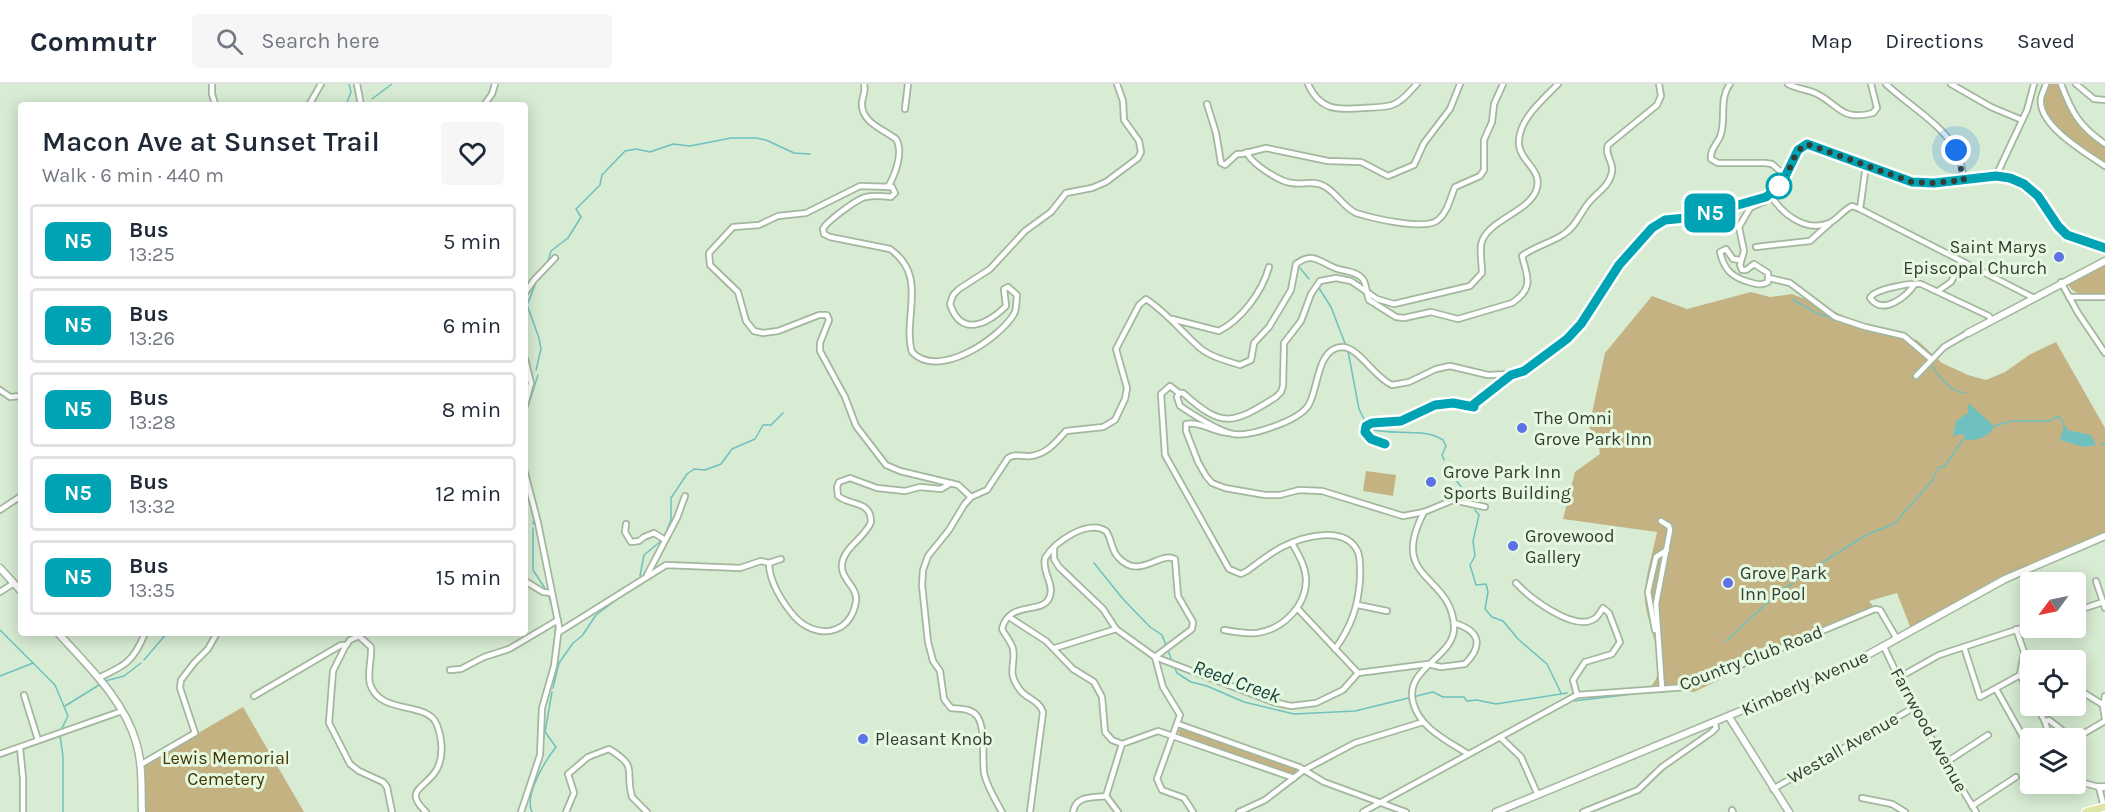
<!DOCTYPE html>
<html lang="en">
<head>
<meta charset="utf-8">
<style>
	body { margin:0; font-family:Karla,sans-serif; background:#f6f6f7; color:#1f2937; height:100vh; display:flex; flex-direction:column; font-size:22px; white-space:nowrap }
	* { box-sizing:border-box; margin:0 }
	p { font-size:20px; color:#747a83 }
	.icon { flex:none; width:33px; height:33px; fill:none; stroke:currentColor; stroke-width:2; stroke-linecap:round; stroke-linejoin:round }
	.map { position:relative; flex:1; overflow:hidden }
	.drawer { position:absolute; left:18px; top:18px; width:510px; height:534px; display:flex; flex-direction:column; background:#fff; border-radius:6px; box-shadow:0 3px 15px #0003 }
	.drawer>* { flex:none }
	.badge { padding:0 12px; border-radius:9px; font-size:21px; line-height:39px }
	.needle { width:39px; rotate:237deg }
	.buttons { position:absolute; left:2020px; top:488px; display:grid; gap:12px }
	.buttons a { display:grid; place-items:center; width:66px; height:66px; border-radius:6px; background:#fff; box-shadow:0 3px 15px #0003; font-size:30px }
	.you { position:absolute; width:30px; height:30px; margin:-15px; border:4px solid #fff; border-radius:50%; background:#1a73e8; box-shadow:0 0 0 9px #1a73e833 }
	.map>.badge { position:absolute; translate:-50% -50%; box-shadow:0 0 0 3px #fff }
	.round { display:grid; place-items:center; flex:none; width:63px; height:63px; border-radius:6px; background:#f6f6f7 }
	.summary { display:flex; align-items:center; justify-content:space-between; height:102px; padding:0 24px }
	h1 { font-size:28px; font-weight:600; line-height:45px }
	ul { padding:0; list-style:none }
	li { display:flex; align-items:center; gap:18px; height:75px; margin:0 12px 9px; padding:0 12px; border:3px solid #e0e1e3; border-radius:6px }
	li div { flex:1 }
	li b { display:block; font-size:22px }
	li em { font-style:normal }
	li .badge { min-width:66px; font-weight:700; text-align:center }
	header { display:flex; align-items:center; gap:36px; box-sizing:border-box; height:84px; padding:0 30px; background:#fff; border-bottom:2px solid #e0e1e3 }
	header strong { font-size:28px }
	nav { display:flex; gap:33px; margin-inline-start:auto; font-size:21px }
	.search { width:420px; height:54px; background:#f6f6f7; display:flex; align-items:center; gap:15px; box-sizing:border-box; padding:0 21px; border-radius:6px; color:#747a83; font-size:22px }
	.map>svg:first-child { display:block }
	.green { fill:#c5b282 }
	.water { fill:#6fc0be }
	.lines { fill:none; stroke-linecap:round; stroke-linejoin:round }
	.stream { stroke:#6fc0be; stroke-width:1.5 }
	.street-casing { stroke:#a3b79f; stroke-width:8 }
	.secondary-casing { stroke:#a3b79f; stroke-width:9 }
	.primary-casing { stroke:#fff; stroke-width:10 }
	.street { stroke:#fff; stroke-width:4.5 }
	.secondary { stroke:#fff; stroke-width:6 }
	.primary { stroke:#dde5a4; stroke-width:7 }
	.line-casing { stroke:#fff; stroke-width:14 }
	.line { stroke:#00a3b4; stroke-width:9 }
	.walk { stroke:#343c33; stroke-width:6; stroke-dasharray:0 10.8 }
	.stop-dot { fill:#fff; stroke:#00a3b4; stroke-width:3 }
	.poi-dot { fill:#5d71e8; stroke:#e4f9e0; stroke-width:2 }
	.labels { text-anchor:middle; stroke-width:6; stroke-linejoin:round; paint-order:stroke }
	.poi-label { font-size:18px; fill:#343c33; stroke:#e4f9e0; text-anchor:start }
	.street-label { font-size:18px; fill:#343c33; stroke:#e4f9e0 }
	.park-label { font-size:18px; fill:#453404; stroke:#e4f9e0 }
	.water-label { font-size:20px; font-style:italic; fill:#153c3b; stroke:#e4f9e0 }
</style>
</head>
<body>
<header>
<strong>Commutr</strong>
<div class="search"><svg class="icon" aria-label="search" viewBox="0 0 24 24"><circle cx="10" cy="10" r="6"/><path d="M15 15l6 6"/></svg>Search here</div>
<nav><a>Map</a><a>Directions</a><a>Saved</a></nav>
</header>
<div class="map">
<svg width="2105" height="728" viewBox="0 0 2105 728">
	<rect width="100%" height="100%" fill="#d7ecd3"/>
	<g class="green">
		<path d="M2049,0H2059C2071,31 2077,42 2105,62V80C2085,66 2045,44 2043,18C2043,12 2046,6 2049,0Z"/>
		<path d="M2105,181V210C2091,210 2073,214 2068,199Z"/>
		<path d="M1751,208L1770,213L1792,210L1823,222L1875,247L1917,256L1942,279L1968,291L1986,296L2005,288L2029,271L2056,258L2105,344V450L1999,495L1911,545L1897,509L1869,517L1873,522L1694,608L1651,602C1670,583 1647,542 1645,517C1643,499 1653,468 1657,448L1563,435L1575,388L1600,370L1598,357L1589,343L1605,269L1652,212L1687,225Z"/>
		<polygon points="1366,387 1396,391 1393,412 1363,407"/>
		<polygon points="243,623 304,728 145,728 145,680"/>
		<polygon points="1183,643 1295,683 1297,688 1292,690 1180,652 1178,647"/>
	</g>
	<g class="water">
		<path d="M1968,319L1994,342C1990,354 1974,358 1963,355L1965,353L1963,350L1953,352L1956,337L1968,329Z"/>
		<polygon points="2064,341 2068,346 2091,351 2096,361 2084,363 2060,356"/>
	</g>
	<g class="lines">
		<g class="stream">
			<polyline points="372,15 392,0"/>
			<polyline points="346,21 351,8 349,0"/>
			<polyline points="1300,184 1309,195"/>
			<polyline points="538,189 548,177 551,167 568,154 581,133 576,125 600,101 602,91 625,67 636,65 650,68 673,60 690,62 731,54 756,54 766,56 794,69 810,70"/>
			<polyline points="535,201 527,221 539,254 541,265 536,286"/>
			<polyline points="1319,204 1331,223 1346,262"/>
			<polyline points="1792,215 1818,230 1886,250"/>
			<path d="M1348,267L1359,325L1369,345C1392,352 1423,343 1443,356L1446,362L1442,371L1444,376"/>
			<path d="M1930,279C1939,292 1949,308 1965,309"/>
			<polyline points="525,331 538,291"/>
			<polyline points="1994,342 2012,337 2049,337 2059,332 2065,343"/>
			<polyline points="2101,359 2105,360"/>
			<polyline points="1450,388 1468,412 1471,412"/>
			<polyline points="1475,426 1479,431 1473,457 1475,472 1470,481 1476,501 1486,500 1488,508 1485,525 1492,533 1503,537 1518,555 1547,580 1561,609"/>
			<polyline points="533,440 534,434"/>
			<polyline points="533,444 533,486 546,506"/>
			<polyline points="664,453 671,436 671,414 687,390 694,385 705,386 721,380 732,365 755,355 763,341 771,341 783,329"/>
			<polyline points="1094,479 1123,515 1150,543 1162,551 1172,577"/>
			<polyline points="640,492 644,471 661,457"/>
			<polyline points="549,513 555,532"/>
			<polyline points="0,546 55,601 68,632 61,646"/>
			<polyline points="1726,557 1781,506 1792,500 1793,497 1866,451 1894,440 1932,397 1939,383 1944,383 1963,355"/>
			<polyline points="553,568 556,540"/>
			<polyline points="144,576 167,549"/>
			<polyline points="1174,582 1177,589 1191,598 1207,602 1244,618 1294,630 1355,627 1433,608 1443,613 1464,613 1467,617 1477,616 1496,620 1567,609"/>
			<polyline points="0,592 33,579"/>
			<polyline points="105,597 124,592 141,579"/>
			<polyline points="553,604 559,579 573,559 582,552 596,531 628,507"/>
			<polyline points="1573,617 1633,610"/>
			<polyline points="65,622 99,601"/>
			<polyline points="60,651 63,673 63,728"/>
			<path d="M532,728C524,711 545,677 556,663L545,648L552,608"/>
		</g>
		<defs>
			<g id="street">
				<polyline points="212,0 212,10 215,20"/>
				<polyline points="357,0 361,21"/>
				<path d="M864,0C866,7 863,11 862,18C860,38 883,45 896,55C904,68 895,91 888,103"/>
				<path d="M1308,0C1320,27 1338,26 1363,24C1372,23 1383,24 1392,21C1402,18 1410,7 1417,0"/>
				<path d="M1730,0C1718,16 1727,36 1720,53C1716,61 1710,66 1711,75L1718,79H1765L1772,80L1787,93"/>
				<path d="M1788,0C1797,5 1806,5 1815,9C1838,19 1840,38 1873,29L1877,24L1871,0"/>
				<path d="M1886,0C1907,20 1940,39 1955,64C1961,73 1962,86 1964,96"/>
				<polyline points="1951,0 1991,23 2022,36"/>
				<path d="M2046,0C2045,4 2042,9 2041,14C2037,41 2086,69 2105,82"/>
				<path d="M2061,0C2072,29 2079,42 2105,60"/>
				<polyline points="2076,0 2094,15 2105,16"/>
				<polyline points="1207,20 1216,49 1221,79 1225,81 1237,70 1242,70 1266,64 1328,77 1361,78 1388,92 1414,81 1424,59 1450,25 1460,0"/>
				<polyline points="309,21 321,0"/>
				<polyline points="484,21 492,10 495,0"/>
				<polyline points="905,25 908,0"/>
				<path d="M1247,68C1250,79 1280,98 1292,99C1303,101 1313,96 1324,102C1337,109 1343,123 1356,129C1372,134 1425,147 1438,136C1448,128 1450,114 1455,103L1480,92L1484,86V56L1492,38L1494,20L1503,0"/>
				<polyline points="1996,92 2027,26 2034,0"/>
				<path d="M1770,110C1781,129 1805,149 1829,139C1837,136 1843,126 1852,122L1860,125L2032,213"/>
				<polyline points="1860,125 1866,81"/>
				<polyline points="1756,163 1810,157 1829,140"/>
				<path d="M1740,176L1733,175L1726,165L1720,168C1724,185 1731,193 1749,198C1756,200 1761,202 1768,198V189L1754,180L1746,186H1742L1740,181L1744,167L1739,143L1750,124L1765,117L1766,113"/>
				<polyline points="1769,194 1790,199 1835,233 1865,243 1904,252 1931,275"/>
				<polyline points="2061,198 2078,229 2105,269"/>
				<path d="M1915,200C1906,213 1883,232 1870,214C1874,205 1910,199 1921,200L1989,232L1991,236"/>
				<polyline points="1938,207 1951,198 1962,178"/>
				<polyline points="525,209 534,196 555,174"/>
				<polyline points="2069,213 2105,213"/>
				<path d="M1172,235L1219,247C1242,235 1262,208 1269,183"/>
				<polyline points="525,275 531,299 525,321"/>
				<polyline points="1916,292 1944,263 1968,249"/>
				<polyline points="0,306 10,313 21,312"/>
				<path d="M1179,309L1177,313L1180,322C1192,330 1219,347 1233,350C1250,353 1298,337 1308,322C1319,306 1316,263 1343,263C1359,264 1374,293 1392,301L1409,298L1436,285L1450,282L1488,291L1511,290L1524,287L1567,255L1581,240L1619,181L1652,144L1665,136L1696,133L1766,113L1781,101L1798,66L1807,60L1912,98L1934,99L1996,92L2010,94L2024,100L2039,112L2058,142L2067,151L2105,164"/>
				<path d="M1228,349C1214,348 1199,337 1186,340V347L1198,378L1206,392L1212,399L1225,404L1265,411H1280L1299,406L1322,407L1403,432L1424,428L1453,416L1485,423"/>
				<path d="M971,413L958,401L900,387L886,381L856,342L845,313L820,267V259L829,236L827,231H819L778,247L763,249L754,247L746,237L738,208L710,181L709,169L733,143L759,141L778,132L806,129L860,102L892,103L895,109L891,113C883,112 874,111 866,113C858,114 826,138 823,145L824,150L830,153L890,165C929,192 902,234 912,268C938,296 999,255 1014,230C1017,225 1016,217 1017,211L1008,203L1004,205L1006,222C988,240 961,254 950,220L953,211L959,205L990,185L1025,147L1051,128L1066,109L1092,104L1106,98L1138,74L1141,68L1139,57L1124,36L1123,17L1117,0"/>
				<polyline points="0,426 21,412"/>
				<path d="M1424,428C1388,497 1450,489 1454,541C1457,573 1404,583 1413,618C1419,644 1448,657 1468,670"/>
				<polyline points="1661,437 1669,442 1670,446 1656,520 1662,605"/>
				<polyline points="626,440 625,448 631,458 639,457 644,453 654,449 665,456"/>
				<polyline points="1054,464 1054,475 1059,483 1103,525 1116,545 1155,573 1163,603 1180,631 1157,695 1162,706 1184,714 1193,728"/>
				<path d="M781,475L769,479C769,497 782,518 794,532C815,556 851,552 856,517C858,503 840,495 842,480C844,463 865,454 871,438C871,416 850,422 838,412L837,403L839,398L850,394L877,404L905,407L920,403L941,405L951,399"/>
				<polyline points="647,491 677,434 685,412"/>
				<polyline points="525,497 543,508 551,509"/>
				<polyline points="2096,497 2103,518"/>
				<path d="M1516,499C1530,514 1574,548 1594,535C1598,533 1600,528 1603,524L1609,529L1620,558L1612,570L1585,578L1573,596L1577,611"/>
				<polyline points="0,508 14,499"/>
				<polyline points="1358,521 1387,527"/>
				<polyline points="1298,525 1358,589"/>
				<polyline points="2076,527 2103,518 2105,524"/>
				<polyline points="1009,533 1046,557 1073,585 1094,598 1102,613 1105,648 1112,656 1122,660 1158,647 1294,694"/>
				<path d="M1224,546C1235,548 1246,550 1257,549C1284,545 1307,521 1306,494C1305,481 1298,470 1292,459"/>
				<polyline points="1655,546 1648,508 1656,473 1667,466"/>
				<polyline points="559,548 666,481 740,484 761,477 769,479"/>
				<polyline points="1884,563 1913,624 1976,728"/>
				<polyline points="1964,563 1980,613 2020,591 2024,568 2016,545"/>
				<polyline points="1055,564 1116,545"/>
				<path d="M1335,565C1351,543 1358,523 1360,496C1360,487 1361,476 1358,468C1345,440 1302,453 1282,463C1269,470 1258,479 1247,487L1241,490L1229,485L1165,371L1161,310L1170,302L1179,309H1183C1222,344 1232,341 1276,313L1281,308L1283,302L1284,259L1301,237L1311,210L1320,197L1336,194L1351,197L1377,215L1394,220L1470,202L1482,189C1482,181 1480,170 1481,161C1485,137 1527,129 1536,107C1544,86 1521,79 1519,61C1517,36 1543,16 1558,0"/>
				<polyline points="2024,568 2036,576"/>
				<path d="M1155,573L1273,618L1291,622L1316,619L1343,606L1358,589L1428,580L1441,583L1465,580C1485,560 1478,546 1454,539"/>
				<polyline points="450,586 461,585 484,573 509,565 558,536"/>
				<polyline points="2020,591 2031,612"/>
				<path d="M98,594C125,582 134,577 145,549"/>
				<polyline points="1898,594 1939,571 2031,541"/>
				<polyline points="2076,604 2105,622"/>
				<polyline points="1996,605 2031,667"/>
				<polyline points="24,611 38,656"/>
				<polyline points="254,612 341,561 346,561"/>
				<polyline points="2105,612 2103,622 2105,635"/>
				<polyline points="2036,621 2045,638 2050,654"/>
				<polyline points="2045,638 2049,636 2072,654"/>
				<polyline points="1178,640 1299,683 1324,698 1406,728"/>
				<polyline points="1500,653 1521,673 1537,709"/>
				<polyline points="2076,654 2105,637"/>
				<polyline points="20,664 23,694 23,728"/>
				<polyline points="0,670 122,627"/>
				<polyline points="1945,679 1988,651"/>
				<polyline points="140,681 195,649 180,604 181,596 194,579 208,565 217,549"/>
				<polyline points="2076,697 2099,703 2105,728"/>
				<polyline points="1773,705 1913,624"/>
				<polyline points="1862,714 1892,720 1905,728"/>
				<polyline points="1972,722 2016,693"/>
				<polyline points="1732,726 1733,728"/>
				<path d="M392,728L387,703L383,698L359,687L350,680L329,639L333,587L345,563L350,556L359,552L371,563C372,575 367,588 370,600C380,632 428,616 437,641C442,654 444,672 437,685C426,705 402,705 426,728"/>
				<polyline points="521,728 540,671 542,624 554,582 559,543 538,439 525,389"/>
				<path d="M566,728L574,709L568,690L588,673L609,665C640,684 624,686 632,713L647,728"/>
				<path d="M1002,728C995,715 987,703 984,689C982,673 986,644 977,632C971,624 960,625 951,624L944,615L940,587L933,577L928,558L922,501L923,486L928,472L949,446L964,421L971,413L987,406L1008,374C1015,369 1022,373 1031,372C1047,370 1056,358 1066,347L1103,343L1115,336L1125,315L1127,304L1116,265L1139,221L1146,215C1167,229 1182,248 1200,264C1211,273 1227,277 1240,281L1251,276L1254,259L1269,243L1291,206L1296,180C1313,167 1319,178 1335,184C1344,188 1354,186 1362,194C1367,199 1366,209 1369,216L1396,233L1404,234L1431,228L1458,235L1512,219C1535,204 1527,192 1522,172C1535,162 1551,159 1564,150C1575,143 1579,132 1587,121C1595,109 1609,104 1612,88C1614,78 1604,71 1608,61L1657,21L1661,12L1659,0"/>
				<path d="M1030,728L1043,628C1039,616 1027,615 1020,606C1006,587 1016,582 1013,565C1012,559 1005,551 1002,545C1009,515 1044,532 1050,512C1054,498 1042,490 1045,474C1055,458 1087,435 1106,447C1112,455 1111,466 1118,473C1139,497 1159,467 1175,475L1178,512L1193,538L1192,545L1155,573"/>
				<path d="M1073,728C1076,711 1092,714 1106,712"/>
				<polyline points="1118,728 1106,712 1122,660"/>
				<polyline points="1239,728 1265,716 1304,686 1355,659 1423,638"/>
				<polyline points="1363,728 1577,611 1687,603 1875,525 1880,526 1897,555"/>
				<polyline points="1583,728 1638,706 1662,683 1712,648 1716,644 1715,639"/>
			</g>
			<g id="secondary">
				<polyline points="1968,249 2105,177"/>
				<polyline points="0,484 21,507"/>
				<path d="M58,549C87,581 124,616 136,658C143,680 141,706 142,728"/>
				<polyline points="1729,633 1789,728"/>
				<polyline points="2099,703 2105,703"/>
				<polyline points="1496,728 1842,585 2005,495 2105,452"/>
			</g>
			<polyline id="primary" points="2086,728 2105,723"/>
		</defs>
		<use href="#street" class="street-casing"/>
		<use href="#secondary" class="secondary-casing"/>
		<use href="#primary" class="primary-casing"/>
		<use href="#street" class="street"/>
		<use href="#secondary" class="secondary"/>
		<use href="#primary" class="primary"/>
	</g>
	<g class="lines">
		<defs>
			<polyline id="line" points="1385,360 1371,355 1365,348 1366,342 1372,339 1401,337 1435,321 1453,319 1474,323 1474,320 1511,291 1524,287 1567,255 1581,240 1619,181 1652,144 1665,136 1696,133 1766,113 1781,101 1798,66 1807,60 1912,98 1934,99 1996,92 2010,94 2024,100 2038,112 2058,142 2067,151 2105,164"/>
		</defs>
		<use href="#line" class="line-casing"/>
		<use href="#line" class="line"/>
		<path class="walk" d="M1779,102C1792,89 1790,69 1807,60L1912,98L1934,99L1964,96L1956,66"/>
	</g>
	<circle class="stop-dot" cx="1779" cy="102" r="12"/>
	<g class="poi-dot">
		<circle cx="2059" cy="173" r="6"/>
		<circle cx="1522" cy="344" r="6"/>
		<circle cx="1431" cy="398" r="6"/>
		<circle cx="1513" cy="462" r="6"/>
		<circle cx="1728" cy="499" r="6"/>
		<circle cx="863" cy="655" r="6"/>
	</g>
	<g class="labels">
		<g class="poi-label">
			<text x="2047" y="169" text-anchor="end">Saint Marys<tspan x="2047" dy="21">Episcopal Church</tspan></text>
			<text x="1534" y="340">The Omni<tspan x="1534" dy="21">Grove Park Inn</tspan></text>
			<text x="1443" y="394">Grove Park Inn<tspan x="1443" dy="21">Sports Building</tspan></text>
			<text x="1525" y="458">Grovewood<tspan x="1525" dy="21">Gallery</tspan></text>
			<text x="1740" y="495">Grove Park<tspan x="1740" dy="21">Inn Pool</tspan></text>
			<text x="875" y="661">Pleasant Knob</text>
		</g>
		<g class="street-label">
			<text transform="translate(1751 574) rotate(-21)" y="6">Country Club Road</text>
			<text transform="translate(1805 599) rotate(-24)" y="6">Kimberly Avenue</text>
			<text transform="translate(1929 646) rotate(61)" y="6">Farrwood Avenue</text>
			<text transform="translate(1843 664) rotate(-30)" y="6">Westall Avenue</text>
		</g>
		<g class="park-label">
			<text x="226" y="680">Lewis Memorial<tspan x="226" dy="21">Cemetery</tspan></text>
		</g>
		<g class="water-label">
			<text transform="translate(1237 597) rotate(20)" y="7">Reed Creek</text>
		</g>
	</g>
</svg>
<div class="buttons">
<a><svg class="needle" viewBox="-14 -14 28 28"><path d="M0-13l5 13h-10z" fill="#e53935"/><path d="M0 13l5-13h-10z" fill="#747a83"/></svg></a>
<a><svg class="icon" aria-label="locate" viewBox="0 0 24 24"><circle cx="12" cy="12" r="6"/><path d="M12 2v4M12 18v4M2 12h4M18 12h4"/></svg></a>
<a><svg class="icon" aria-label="layers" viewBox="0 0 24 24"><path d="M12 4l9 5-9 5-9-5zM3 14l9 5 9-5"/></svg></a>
</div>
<div class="you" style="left:1956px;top:66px"></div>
<b class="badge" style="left:1710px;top:129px;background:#00a3b4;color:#fff">N5</b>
<section class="drawer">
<div class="summary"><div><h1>Macon Ave at Sunset Trail</h1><p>Walk · 6 min · 440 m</p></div><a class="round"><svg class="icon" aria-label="heart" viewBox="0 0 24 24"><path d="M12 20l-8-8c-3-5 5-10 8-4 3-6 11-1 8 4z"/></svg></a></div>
<ul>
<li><span class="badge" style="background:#00a3b4;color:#fff">N5</span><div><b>Bus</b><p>13:25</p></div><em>5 min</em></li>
<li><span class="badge" style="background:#00a3b4;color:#fff">N5</span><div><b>Bus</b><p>13:26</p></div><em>6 min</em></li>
<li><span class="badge" style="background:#00a3b4;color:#fff">N5</span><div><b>Bus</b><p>13:28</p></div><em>8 min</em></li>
<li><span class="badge" style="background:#00a3b4;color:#fff">N5</span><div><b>Bus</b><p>13:32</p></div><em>12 min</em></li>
<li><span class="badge" style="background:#00a3b4;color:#fff">N5</span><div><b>Bus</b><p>13:35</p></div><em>15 min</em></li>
</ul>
</section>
</div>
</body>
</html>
